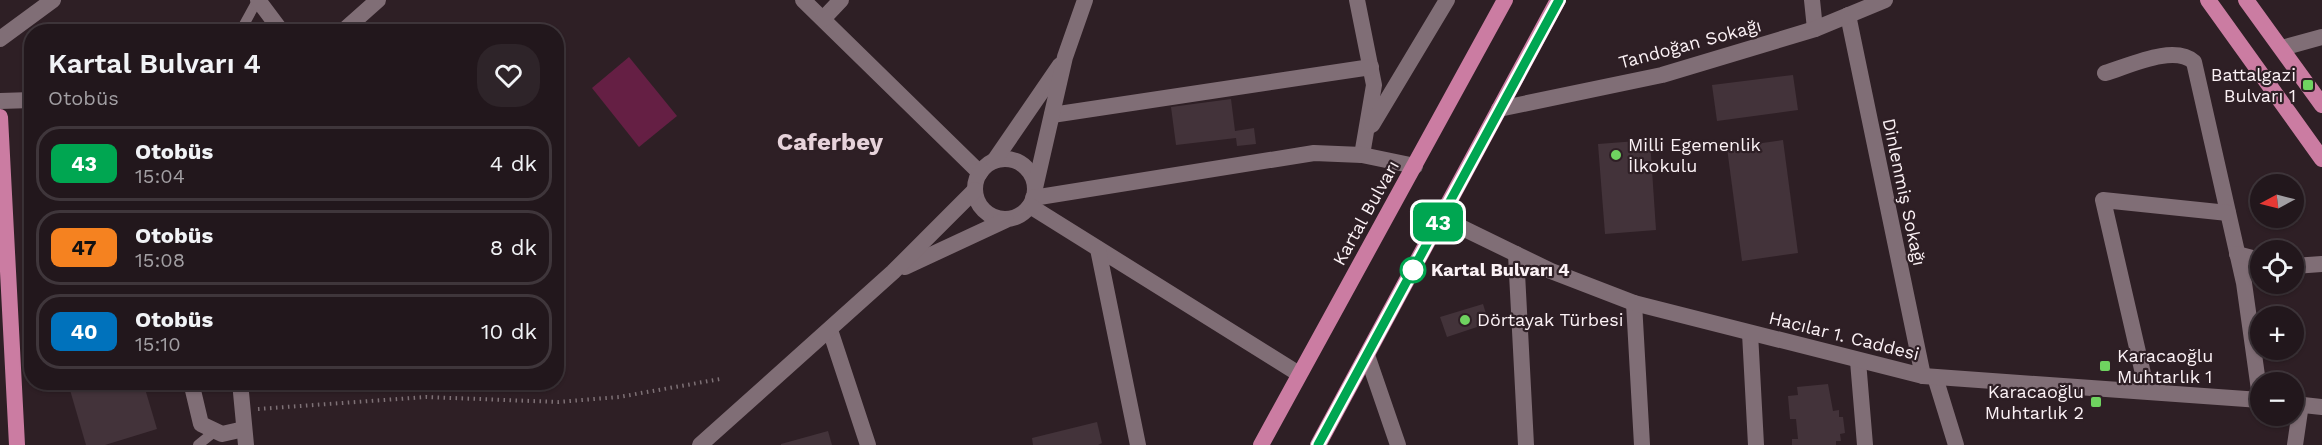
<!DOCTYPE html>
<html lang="tr">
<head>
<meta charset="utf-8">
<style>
	body { margin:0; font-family:"Work Sans",sans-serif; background:#2e2429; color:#f1f3f6; height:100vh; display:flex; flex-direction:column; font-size:22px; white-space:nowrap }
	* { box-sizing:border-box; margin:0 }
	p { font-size:20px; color:#a29fa3 }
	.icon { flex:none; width:33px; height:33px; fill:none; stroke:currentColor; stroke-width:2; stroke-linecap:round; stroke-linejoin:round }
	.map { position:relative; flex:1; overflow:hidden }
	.details { position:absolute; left:24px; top:24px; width:540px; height:366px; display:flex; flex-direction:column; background:#22171c; border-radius:24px; box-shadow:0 2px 4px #0004,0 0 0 2px #3f363b }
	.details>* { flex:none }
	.badge { padding:0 12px; border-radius:9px; font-size:21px; line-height:39px }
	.needle { width:39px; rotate:263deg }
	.buttons { position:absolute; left:2250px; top:174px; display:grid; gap:12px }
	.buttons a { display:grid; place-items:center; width:54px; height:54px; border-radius:50%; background:#22171c; box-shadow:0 2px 4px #0004,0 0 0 2px #3f363b; font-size:30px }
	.map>.badge { position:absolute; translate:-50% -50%; box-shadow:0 0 0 3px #fff }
	.round { display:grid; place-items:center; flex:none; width:63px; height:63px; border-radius:24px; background:#2e2429 }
	.overview { display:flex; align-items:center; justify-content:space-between; height:102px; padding:0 24px }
	h1 { font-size:28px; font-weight:600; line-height:45px }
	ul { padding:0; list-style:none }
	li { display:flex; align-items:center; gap:18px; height:75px; margin:0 12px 9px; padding:0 12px; border:3px solid #3f363b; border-radius:24px }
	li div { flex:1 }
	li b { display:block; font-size:22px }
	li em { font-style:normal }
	li .badge { min-width:66px; font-weight:700; text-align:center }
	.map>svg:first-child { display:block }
	.green { fill:#651f44 }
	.building { fill:#43333a }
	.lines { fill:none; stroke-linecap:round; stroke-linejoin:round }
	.path { stroke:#7e7176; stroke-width:4; stroke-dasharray:1.5 4.5; stroke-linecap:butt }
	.service { stroke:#806e76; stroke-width:10 }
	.minor { stroke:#806e76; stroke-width:16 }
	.tertiary { stroke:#806e76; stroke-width:16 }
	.primary { stroke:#cb7ca2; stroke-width:16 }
	.line-casing { stroke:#fff; stroke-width:14 }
	.line { stroke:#00a651; stroke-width:9 }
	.poi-dot { fill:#6fd360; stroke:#2e1f25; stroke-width:2 }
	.stop-dot { fill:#fff; stroke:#00a651; stroke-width:3 }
	.labels { text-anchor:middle; stroke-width:4.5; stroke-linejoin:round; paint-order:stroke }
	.street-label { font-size:18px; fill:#fbf1f5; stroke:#2e1f25 }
	.poi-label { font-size:18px; fill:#fbf1f5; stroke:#2e1f25; text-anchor:start }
	.stop-label { font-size:18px; font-weight:bold; fill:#fbf1f5; stroke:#2e1f25; text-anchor:start }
	.district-label { font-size:24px; font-weight:bold; fill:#e7d3db; stroke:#2e1f25 }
</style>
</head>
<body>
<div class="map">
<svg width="2322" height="445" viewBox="0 0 2322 445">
	<rect width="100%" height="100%" fill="#2e1f25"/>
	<polygon class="green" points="629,57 677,116 639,147 592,88"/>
	<g class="building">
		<polygon points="1793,75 1798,110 1717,121 1712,85"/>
		<polygon points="1231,99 1235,131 1254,128 1256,144 1237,146 1236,138 1176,145 1171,107"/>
		<polygon points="1650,140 1656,230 1605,234 1598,144"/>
		<polygon points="1783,140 1798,253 1742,261 1727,148"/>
		<polygon points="1483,304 1489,323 1447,337 1440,317"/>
		<polygon points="143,382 157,429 105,445 86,445 68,383"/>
		<polygon points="1828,384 1833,411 1839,410 1839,417 1843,417 1845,433 1840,434 1841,441 1836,441 1836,445 1792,445 1792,439 1798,439 1796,419 1790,419 1788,396 1798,395 1797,387"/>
		<polygon points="1097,422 1102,443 1098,445 1033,445 1032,438"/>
		<polygon points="828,431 832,445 781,445 781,444"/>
	</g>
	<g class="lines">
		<polyline class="path" points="258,409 426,397 558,402 619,397 720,379"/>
		<g class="service">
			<polyline points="240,32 257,1"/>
			<polyline points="198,445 214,432"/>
		</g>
		<g class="minor">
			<polyline points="258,0 282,32"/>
			<polyline points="803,0 980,173"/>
			<polyline points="1357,0 1374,85 1362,155"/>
			<polyline points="1812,0 1815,29"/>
			<polyline points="1848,15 1923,376"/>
			<polyline points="823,19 841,0"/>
			<polyline points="342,32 378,0"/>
			<polyline points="2282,48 2322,37"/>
			<path d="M2105,73C2129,66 2174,44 2194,62L2244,283L2260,397"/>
			<polyline points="0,101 32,100"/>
			<polyline points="1499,109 1662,75 1815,29 1885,0"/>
			<polyline points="1052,115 1371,67"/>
			<polyline points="1372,125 1447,0"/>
			<circle cx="1005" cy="189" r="30"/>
			<polyline points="994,161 1060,65"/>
			<polyline points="1035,188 1065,57 1085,0"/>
			<polyline points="1033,198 1314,153 1362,155 1415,166"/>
			<polyline points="1030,206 1299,374"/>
			<polyline points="1098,249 1138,445"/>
			<polyline points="1516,254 1526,445"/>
			<polyline points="2237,254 2260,260"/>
			<polyline points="2294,266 2322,264"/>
			<polyline points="905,267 1006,220"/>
			<polyline points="1634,303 1642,445"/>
			<polyline points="830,330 868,445"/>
			<polyline points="1750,333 1756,445"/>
			<polyline points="1367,355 1398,445"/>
			<polyline points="1858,361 1865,445"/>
			<polyline points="1935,377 1956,445"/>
			<polyline points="191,382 201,424 222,434 244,429"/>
			<polyline points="240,382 246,445"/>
			<polyline points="2147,391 2103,200 2228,213"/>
			<polyline points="700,445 893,272 975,190"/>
			<polyline points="2295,445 2301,404"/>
		</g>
		<g class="tertiary">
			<polyline points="0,39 53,0"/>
			<polyline points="1440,217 1551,271 1634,303 1923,376 2260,400"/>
			<polyline points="2294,404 2322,407"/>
		</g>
		<g class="primary">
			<polyline points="2208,0 2322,159"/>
			<polyline points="2246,0 2322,105"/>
			<polyline points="0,117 17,445"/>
			<polyline points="1261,445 1505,0"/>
			<polyline points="1318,445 1558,0"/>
		</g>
	</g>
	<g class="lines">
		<defs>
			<polyline id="line" points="1318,445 1559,0"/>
		</defs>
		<use href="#line" class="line-casing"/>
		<use href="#line" class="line"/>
	</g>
	<g class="poi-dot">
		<rect x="2302" y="79" width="12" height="12" rx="3"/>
		<circle cx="1616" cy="155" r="6"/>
		<circle cx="1465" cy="320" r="6"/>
		<rect x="2099" y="360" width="12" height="12" rx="3"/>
		<rect x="2090" y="396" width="12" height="12" rx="3"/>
	</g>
	<circle class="stop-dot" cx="1413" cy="270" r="12"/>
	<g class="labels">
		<g class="street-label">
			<text transform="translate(1690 44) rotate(-15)" y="6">Tandoğan Sokağı</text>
			<text transform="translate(1904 192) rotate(78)" y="6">Dinlenmiş Sokağı</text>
			<text transform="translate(1366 213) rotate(-61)" y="6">Kartal Bulvarı</text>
			<text transform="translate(1844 336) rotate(14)" y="6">Hacılar 1. Caddesi</text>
		</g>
		<g class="poi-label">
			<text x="2296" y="81" text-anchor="end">Battalgazi<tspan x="2296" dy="21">Bulvarı 1</tspan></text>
			<text x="1628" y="151">Milli Egemenlik<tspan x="1628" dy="21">İlkokulu</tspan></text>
			<text x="1477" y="326">Dörtayak Türbesi</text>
			<text x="2117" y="362">Karacaoğlu<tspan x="2117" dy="21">Muhtarlık 1</tspan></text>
			<text x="2084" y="398" text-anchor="end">Karacaoğlu<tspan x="2084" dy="21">Muhtarlık 2</tspan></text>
		</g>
		<g class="stop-label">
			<text x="1431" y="276">Kartal Bulvarı 4</text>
		</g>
		<g class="district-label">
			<text x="830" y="150">Caferbey</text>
		</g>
	</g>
</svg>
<div class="buttons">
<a><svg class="needle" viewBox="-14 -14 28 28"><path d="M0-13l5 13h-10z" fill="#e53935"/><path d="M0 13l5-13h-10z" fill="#a29fa3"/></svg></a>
<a><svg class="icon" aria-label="locate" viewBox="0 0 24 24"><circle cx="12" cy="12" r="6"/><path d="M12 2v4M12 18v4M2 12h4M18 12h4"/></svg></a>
<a>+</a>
<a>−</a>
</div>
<b class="badge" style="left:1438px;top:222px;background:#00a651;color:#fff">43</b>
<section class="details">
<div class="overview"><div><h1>Kartal Bulvarı 4</h1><p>Otobüs</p></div><a class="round"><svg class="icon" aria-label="heart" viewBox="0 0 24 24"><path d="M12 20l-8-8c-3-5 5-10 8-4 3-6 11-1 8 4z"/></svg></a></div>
<ul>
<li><span class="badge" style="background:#00a651;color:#fff">43</span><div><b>Otobüs</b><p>15:04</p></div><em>4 dk</em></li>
<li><span class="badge" style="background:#f58220;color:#111">47</span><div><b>Otobüs</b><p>15:08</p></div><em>8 dk</em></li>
<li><span class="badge" style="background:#0072bc;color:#fff">40</span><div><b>Otobüs</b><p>15:10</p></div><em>10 dk</em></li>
</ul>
</section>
</div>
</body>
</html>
